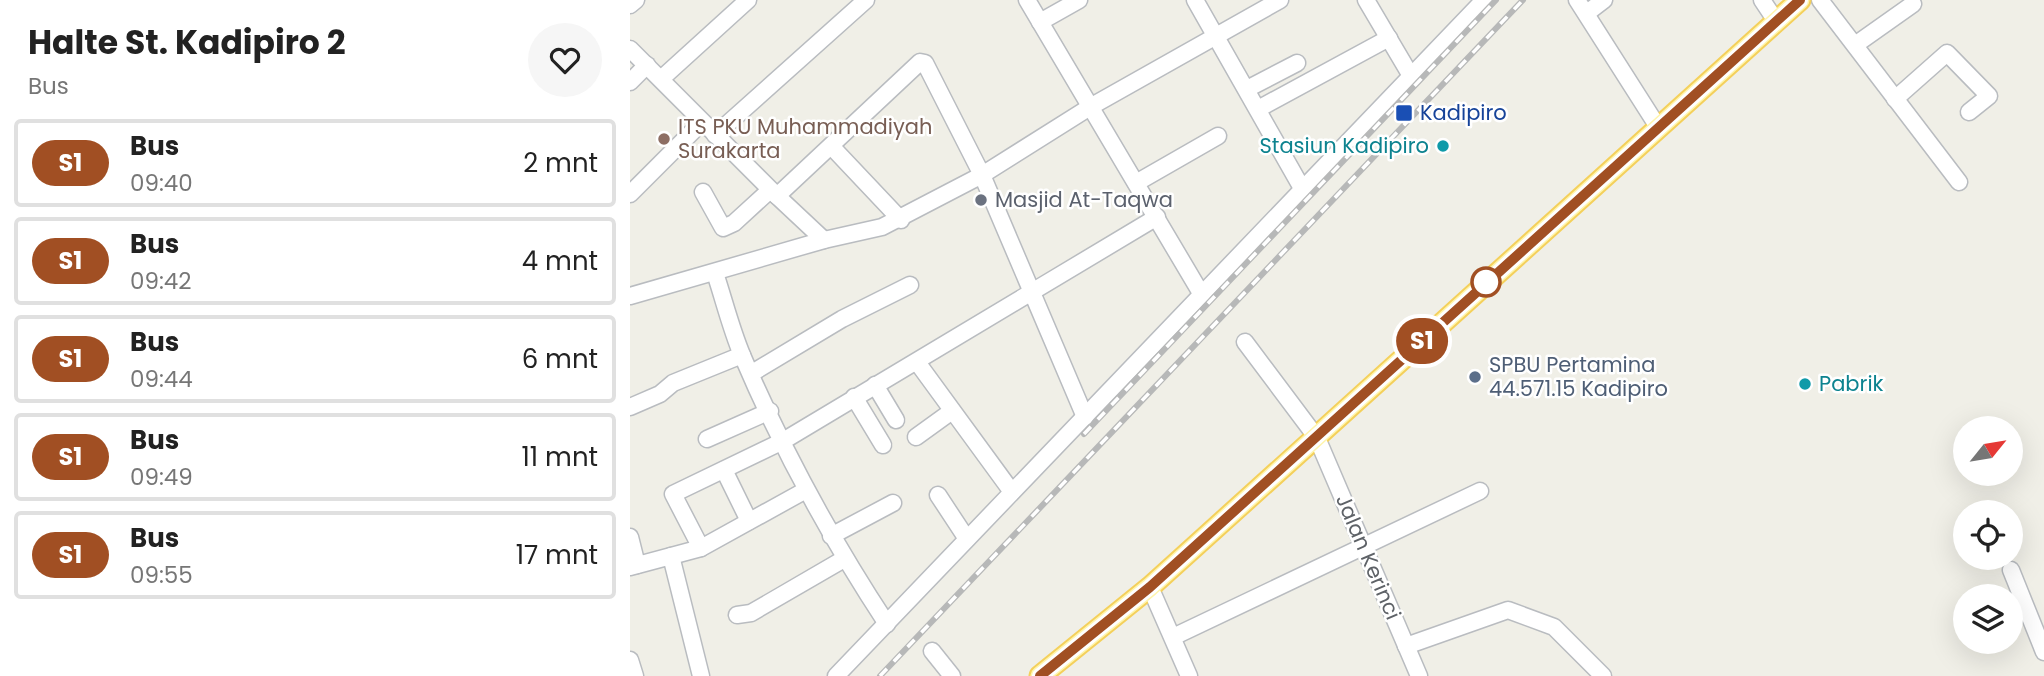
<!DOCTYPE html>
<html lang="id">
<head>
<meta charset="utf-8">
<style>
	body { margin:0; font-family:Poppins,sans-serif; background:#f6f6f6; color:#222; height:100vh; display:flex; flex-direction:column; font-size:26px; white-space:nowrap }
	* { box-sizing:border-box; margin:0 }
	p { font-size:23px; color:#767676 }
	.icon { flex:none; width:38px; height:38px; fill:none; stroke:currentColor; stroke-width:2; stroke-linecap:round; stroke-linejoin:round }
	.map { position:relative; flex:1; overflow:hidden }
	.panel { display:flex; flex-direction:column; background:#fff; width:630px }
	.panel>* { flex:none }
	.badge { padding:0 14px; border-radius:23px; font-size:24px; line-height:46px }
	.needle { width:46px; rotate:60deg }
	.fabs { position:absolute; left:1323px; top:416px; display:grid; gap:14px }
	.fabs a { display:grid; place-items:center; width:70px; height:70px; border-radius:50%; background:#fff; box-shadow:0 7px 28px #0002; font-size:35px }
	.map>.badge { position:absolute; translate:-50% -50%; box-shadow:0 0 0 4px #fff }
	.round { display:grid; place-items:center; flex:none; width:74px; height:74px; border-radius:37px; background:#f6f6f6 }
	.summary { display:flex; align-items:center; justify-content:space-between; height:119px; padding:0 28px }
	h1 { font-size:33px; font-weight:700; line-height:52px }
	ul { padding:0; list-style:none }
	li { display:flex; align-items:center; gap:21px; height:88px; margin:0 14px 10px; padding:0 14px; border:4px solid #e0e0e0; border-radius:7px }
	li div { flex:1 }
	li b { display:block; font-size:26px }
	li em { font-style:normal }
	li .badge { min-width:77px; font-weight:700; text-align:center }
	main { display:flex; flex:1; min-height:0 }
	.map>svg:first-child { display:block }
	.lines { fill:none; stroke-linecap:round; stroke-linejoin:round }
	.minor-casing { stroke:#b9bcc0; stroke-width:19 }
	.major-casing { stroke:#f4d05c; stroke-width:23 }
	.minor { stroke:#fff; stroke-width:16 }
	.major { stroke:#fff5ad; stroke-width:19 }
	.rail-casing { stroke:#b7b8b8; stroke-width:6 }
	.rail { stroke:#fff; stroke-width:3.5; stroke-dasharray:10; stroke-linecap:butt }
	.line-casing { stroke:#fff; stroke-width:16 }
	.line { stroke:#a14f23; stroke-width:10 }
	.transit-dot { fill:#1a4fb4; stroke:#fff; stroke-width:2.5 }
	.education-dot { fill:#8d6e63; stroke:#fff; stroke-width:2.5 }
	.culture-dot { fill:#0f9aa8; stroke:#fff; stroke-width:2.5 }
	.worship-dot { fill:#6b7280; stroke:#fff; stroke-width:2.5 }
	.stop-dot { fill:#fff; stroke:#a14f23; stroke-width:3.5 }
	.service-dot { fill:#5c6f8a; stroke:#fff; stroke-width:2.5 }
	.labels { text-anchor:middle; stroke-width:5; stroke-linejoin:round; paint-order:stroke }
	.transit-label { font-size:21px; fill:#164399; stroke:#fff; text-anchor:start }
	.education-label { font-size:21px; fill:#785e54; stroke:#fff; text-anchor:start }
	.culture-label { font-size:21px; fill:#0d838f; stroke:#fff; text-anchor:end }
	.worship-label { font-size:21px; fill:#5b616d; stroke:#fff; text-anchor:start }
	.service-label { font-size:21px; fill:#4e5e75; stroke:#fff; text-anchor:start }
	.street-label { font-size:21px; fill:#5e6267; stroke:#fff }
</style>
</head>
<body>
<main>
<section class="panel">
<div class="summary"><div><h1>Halte St. Kadipiro 2</h1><p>Bus</p></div><a class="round"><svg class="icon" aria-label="heart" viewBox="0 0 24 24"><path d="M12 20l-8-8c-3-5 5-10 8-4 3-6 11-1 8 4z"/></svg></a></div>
<ul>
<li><span class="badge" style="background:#a14f23;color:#fff">S1</span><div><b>Bus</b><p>09:40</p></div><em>2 mnt</em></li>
<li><span class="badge" style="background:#a14f23;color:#fff">S1</span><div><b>Bus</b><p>09:42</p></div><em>4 mnt</em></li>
<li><span class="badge" style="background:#a14f23;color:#fff">S1</span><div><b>Bus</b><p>09:44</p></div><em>6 mnt</em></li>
<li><span class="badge" style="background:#a14f23;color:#fff">S1</span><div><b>Bus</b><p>09:49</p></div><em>11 mnt</em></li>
<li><span class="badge" style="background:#a14f23;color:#fff">S1</span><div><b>Bus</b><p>09:55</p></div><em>17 mnt</em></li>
</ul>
</section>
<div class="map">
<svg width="1414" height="676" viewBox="0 0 1414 676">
	<rect width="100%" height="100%" fill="#f0efe7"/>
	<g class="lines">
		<defs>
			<g id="minor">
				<polyline points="397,0 572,295"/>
				<polyline points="565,0 673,190"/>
				<polyline points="736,0 781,76"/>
				<polyline points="947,0 1028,127"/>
				<polyline points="1132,0 1146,21"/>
				<polyline points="1190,0 1329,182"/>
				<polyline points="0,5 6,0"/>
				<polyline points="957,13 974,0"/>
				<polyline points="410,22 449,0"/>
				<polyline points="1225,45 1283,4"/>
				<polyline points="0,49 147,196 290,62 295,63 352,175 460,107 650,0"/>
				<polyline points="31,79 118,0"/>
				<polyline points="0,82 17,65"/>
				<polyline points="617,89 667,63"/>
				<polyline points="1265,99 1317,53 1359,96 1339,112"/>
				<polyline points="628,109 759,38"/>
				<polyline points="85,135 236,0"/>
				<polyline points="202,147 271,220"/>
				<polyline points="506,183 588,136"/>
				<polyline points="73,192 93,228 104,223 140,190"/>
				<polyline points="0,194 72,122"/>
				<polyline points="147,196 194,240"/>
				<path d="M85,273C94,300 101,329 112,355C152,449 201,539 257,624"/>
				<polyline points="0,296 194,240 252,227 352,175 455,417"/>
				<polyline points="615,342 687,438 789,676"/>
				<polyline points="287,362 382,492"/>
				<polyline points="122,373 212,319 280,285"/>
				<polyline points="245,385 266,420"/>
				<polyline points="224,397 253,445"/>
				<polyline points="0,407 30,394 43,383 112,355"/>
				<polyline points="286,437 322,411"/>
				<polyline points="77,439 140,411"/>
				<polyline points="94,470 119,521"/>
				<polyline points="308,495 337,539"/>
				<polyline points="201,536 263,503"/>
				<polyline points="0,537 7,565"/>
				<polyline points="71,548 43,494 153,441 527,217"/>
				<polyline points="41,556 71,676"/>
				<polyline points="0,567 71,548 176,490"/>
				<polyline points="1381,570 1414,652"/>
				<polyline points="520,587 559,676"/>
				<polyline points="107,615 121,613 214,559"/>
				<polyline points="543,637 850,491"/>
				<polyline points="776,646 878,610 924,627 973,676"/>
				<polyline points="302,651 322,676"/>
				<polyline points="0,660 5,676"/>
				<polyline points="206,676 854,0"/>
			</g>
			<polyline id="major" points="410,676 520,587 1170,0"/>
		</defs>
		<use href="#minor" class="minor-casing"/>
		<use href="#major" class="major-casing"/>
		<use href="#minor" class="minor"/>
		<use href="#major" class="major"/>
		<defs>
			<g id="rail">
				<polyline points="454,434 866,0"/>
				<polyline points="250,676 893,0"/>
			</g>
		</defs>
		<use href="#rail" class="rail-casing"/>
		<use href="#rail" class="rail"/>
	</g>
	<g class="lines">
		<defs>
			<polyline id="line" points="410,676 520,587 1170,0"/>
		</defs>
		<use href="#line" class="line-casing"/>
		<use href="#line" class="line"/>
	</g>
	<rect class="transit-dot" x="765" y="104" width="18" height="18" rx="3.5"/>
	<circle class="education-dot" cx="34" cy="139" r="7"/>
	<g class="culture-dot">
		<circle cx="813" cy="146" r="7"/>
		<circle cx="1175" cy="384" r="7"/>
	</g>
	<circle class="worship-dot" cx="351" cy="200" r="7"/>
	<circle class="stop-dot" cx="856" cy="282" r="14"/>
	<circle class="service-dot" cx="845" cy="377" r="7"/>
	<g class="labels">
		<g class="transit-label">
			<text x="790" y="120">Kadipiro</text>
		</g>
		<g class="education-label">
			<text x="48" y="134">ITS PKU Muhammadiyah<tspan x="48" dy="24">Surakarta</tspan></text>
		</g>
		<g class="culture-label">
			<text x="799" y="153">Stasiun Kadipiro</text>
			<text x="1189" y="391" text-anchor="start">Pabrik</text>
		</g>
		<g class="worship-label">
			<text x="365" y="207">Masjid At-Taqwa</text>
		</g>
		<g class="service-label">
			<text x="859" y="372">SPBU Pertamina<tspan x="859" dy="24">44.571.15 Kadipiro</tspan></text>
		</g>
		<g class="street-label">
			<text transform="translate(738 557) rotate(67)" y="7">Jalan Kerinci</text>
		</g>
	</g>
</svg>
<div class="fabs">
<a><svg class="needle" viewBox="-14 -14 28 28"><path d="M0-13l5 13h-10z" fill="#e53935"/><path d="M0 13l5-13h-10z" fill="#767676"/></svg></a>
<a><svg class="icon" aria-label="locate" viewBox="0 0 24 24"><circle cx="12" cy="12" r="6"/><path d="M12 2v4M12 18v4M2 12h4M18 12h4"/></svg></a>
<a><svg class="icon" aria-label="layers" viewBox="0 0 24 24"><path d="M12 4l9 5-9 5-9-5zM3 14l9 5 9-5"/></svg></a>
</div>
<b class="badge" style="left:792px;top:341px;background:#a14f23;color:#fff">S1</b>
</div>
</main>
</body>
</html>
